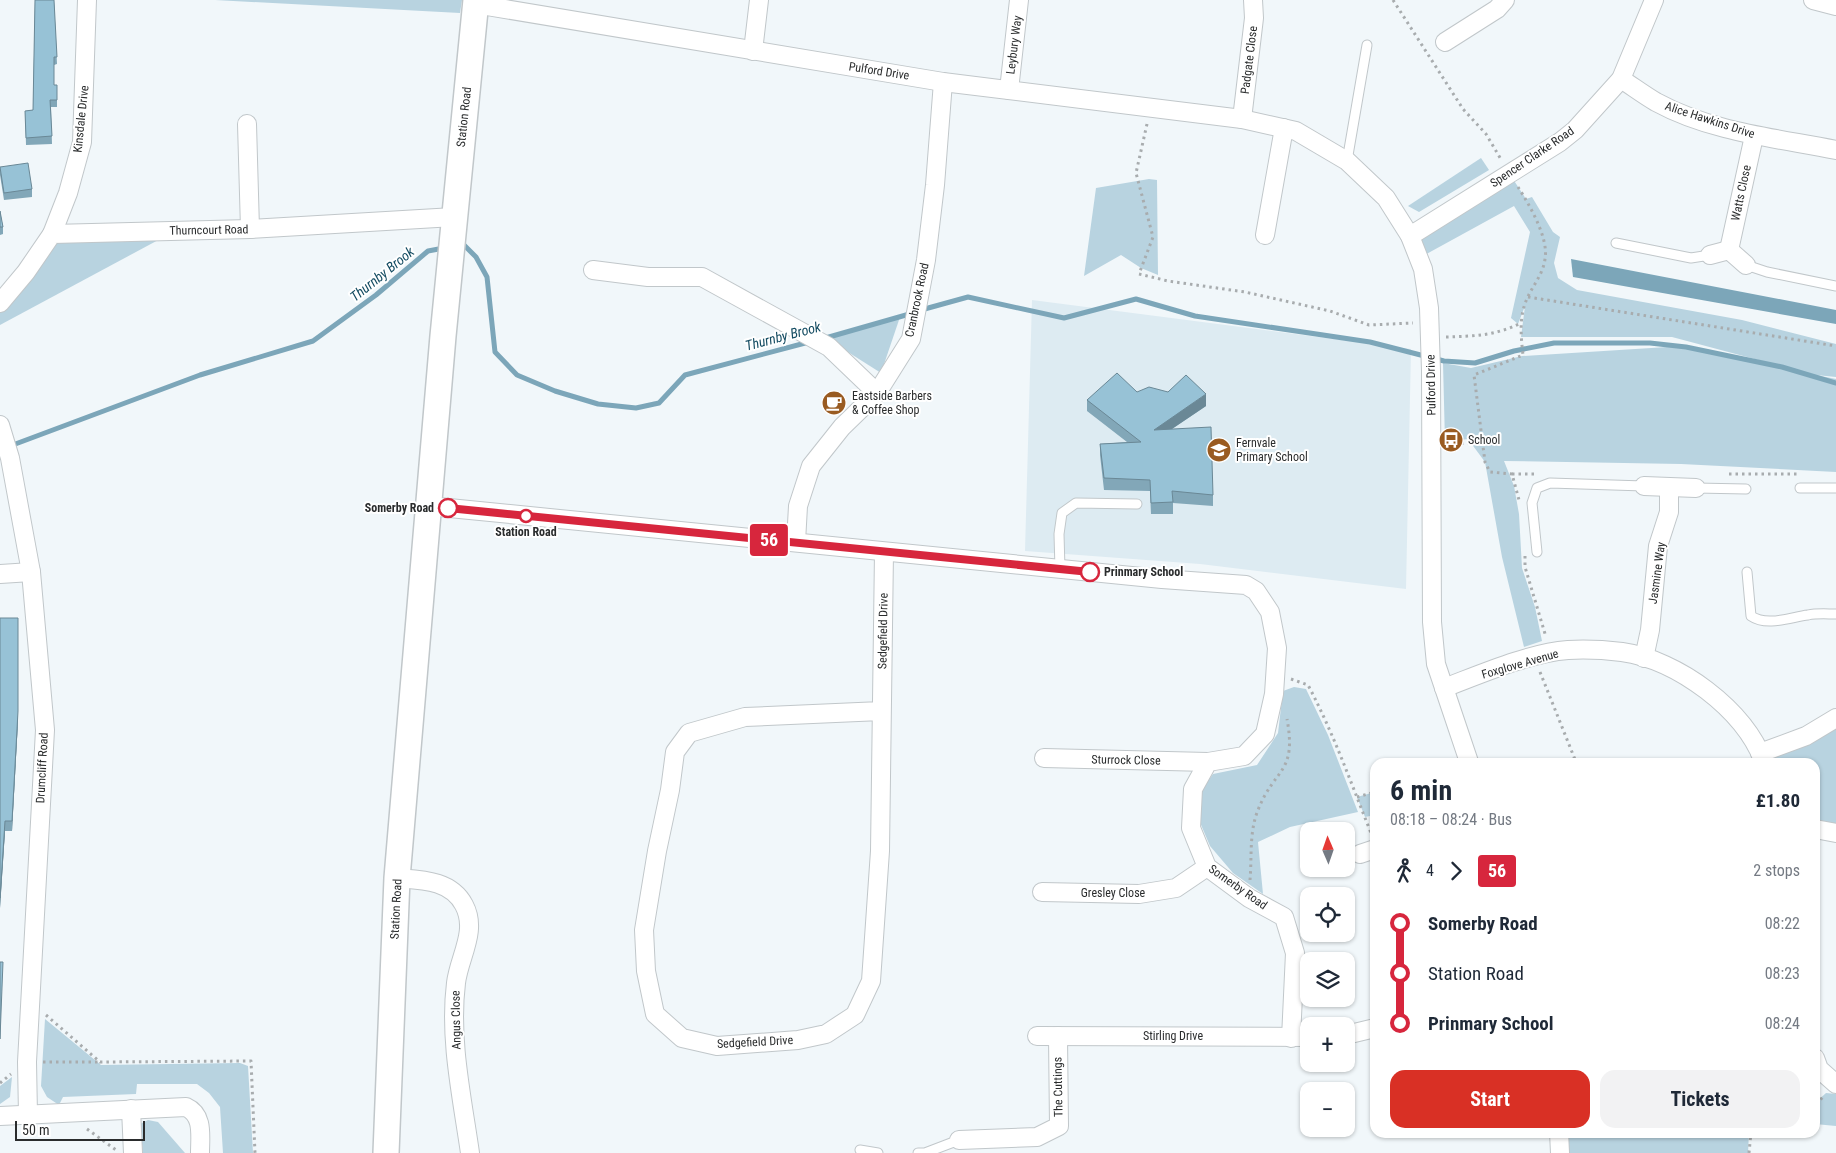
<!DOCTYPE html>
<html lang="en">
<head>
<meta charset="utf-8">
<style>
	body { margin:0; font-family:"Roboto Condensed",sans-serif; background:#f2f2f3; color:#1f2937; height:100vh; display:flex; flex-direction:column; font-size:19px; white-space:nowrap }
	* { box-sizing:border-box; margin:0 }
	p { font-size:16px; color:#747a83 }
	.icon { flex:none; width:28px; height:28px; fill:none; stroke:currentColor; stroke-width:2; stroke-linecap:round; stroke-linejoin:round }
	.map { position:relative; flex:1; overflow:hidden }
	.sheet { position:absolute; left:1370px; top:758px; width:450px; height:380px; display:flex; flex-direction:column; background:#fff; border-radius:15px; box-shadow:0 1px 4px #0004 }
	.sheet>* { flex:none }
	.badge { padding:0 10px; border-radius:4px; font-size:18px; line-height:32px }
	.needle { width:32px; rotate:358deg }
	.tools { position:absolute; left:1300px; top:822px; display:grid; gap:10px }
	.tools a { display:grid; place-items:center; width:55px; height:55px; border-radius:10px; background:#fff; box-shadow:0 1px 4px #0004; font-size:25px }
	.scale { position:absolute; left:15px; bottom:12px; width:130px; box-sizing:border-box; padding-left:5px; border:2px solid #2a2c2d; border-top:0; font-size:14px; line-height:18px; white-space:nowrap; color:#2a2c2d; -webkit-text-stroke:4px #fff; paint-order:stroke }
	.map>.badge { position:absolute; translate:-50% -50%; box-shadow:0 0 0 2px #fff }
	.legs { display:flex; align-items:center; gap:8px; height:55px; padding:0 20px; font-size:16px }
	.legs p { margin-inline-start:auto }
	.summary { display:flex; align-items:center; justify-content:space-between; height:85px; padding:0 20px }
	h1 { font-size:28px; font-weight:700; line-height:38px }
	.cta { display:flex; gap:10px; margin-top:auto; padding:10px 20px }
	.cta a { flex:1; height:58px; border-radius:15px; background:#d93025; color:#fff; font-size:20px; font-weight:700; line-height:58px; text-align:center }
	.cta a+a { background:#f2f2f3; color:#1f2937 }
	ul { padding:0 20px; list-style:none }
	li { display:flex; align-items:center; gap:18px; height:50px; font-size:19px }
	li i { display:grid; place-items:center; width:8px; height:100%; margin:0 6px; background:currentColor }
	li i::after { content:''; width:12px; height:12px; margin:-6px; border:4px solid; border-radius:50%; background:#fff }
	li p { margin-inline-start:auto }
	li:first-child i { background:linear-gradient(#0000 50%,currentColor 0) }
	li:last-child i { background:linear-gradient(currentColor 50%,#0000 0) }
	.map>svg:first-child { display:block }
	.built { fill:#ddebf2 }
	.green { fill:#b8d3e0 }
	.water { fill:#7ca6b9 }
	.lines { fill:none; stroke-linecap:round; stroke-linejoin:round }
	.stream { stroke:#7ca6b9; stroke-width:5 }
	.lane-casing { stroke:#c1c7ca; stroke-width:11 }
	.street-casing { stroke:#c1c7ca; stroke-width:20 }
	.secondary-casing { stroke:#c1c7ca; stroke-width:28 }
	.path { stroke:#a8acae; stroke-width:3; stroke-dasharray:2.5 4; stroke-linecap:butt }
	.lane { stroke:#fff; stroke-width:9 }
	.street { stroke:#fff; stroke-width:18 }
	.secondary { stroke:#fff; stroke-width:25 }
	.wall { fill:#82a7b8 }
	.shaded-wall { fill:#6a8896 }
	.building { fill:#97c2d6; stroke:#6a8896 }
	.line-1-casing { stroke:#fff; stroke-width:11 }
	.line-1 { stroke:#d7263d; stroke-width:8 }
	.stop-1-dot { fill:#fff; stroke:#d7263d; stroke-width:2.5 }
	.labels { text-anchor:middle; stroke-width:4; stroke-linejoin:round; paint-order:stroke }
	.street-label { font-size:12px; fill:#2a2c2d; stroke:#fff }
	.poi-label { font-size:12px; fill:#2a2c2d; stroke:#fff; text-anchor:start }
	.stop-label { font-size:12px; font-weight:bold; fill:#2a2c2d; stroke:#fff; text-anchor:end }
	.water-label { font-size:14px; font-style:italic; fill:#134b61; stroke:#fff }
</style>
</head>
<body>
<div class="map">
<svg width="1836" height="1153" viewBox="0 0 1836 1153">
	<rect width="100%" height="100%" fill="#f1f7fa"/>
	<polygon class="built" points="1032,300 1411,349 1406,589 1200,564 1025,551"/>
	<g class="green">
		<polygon points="215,0 462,0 460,13"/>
		<polygon points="1481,158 1489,170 1419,212 1408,206"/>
		<polygon points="1509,173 1526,199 1532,197 1553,232 1560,237 1554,263 1558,278 1577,290 1742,320 1836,344 1836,377 1816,375 1836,379 1836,472 1681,464 1504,461 1514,486 1519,514 1522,568 1535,607 1542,641 1524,647 1502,557 1485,462 1468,439 1445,442 1443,363 1471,368 1522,356 1683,346 1792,369 1672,337 1521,337 1525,306 1518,324 1511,318 1530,232 1514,206 1421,257 1410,236"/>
		<polygon points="1149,179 1157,180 1158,275 1141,268 1121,255 1084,276 1096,188"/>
		<polygon points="175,231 0,325 0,303 52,234"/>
		<polygon points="900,317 881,373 829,340 833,336"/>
		<polygon points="1294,687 1306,689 1328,735 1358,812 1290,827 1258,842 1263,894 1233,873 1210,846 1199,820 1202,789 1213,774 1257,765 1278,733 1283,691"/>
		<polygon points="1836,718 1836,832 1815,829 1815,762 1764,762"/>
		<polygon points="1375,792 1375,815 1365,817 1357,797"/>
		<polygon points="45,1019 101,1065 240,1063 248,1066 253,1153 223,1153 220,1107 209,1093 197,1084 137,1084 136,1094 63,1097 59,1105 47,1097 41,1086"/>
		<polygon points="12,1077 10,1097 0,1104 0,1086"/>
		<polygon points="1826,1093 1836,1094 1836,1126 1815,1124 1815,1103"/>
		<polygon points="148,1120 158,1122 185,1153 143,1153 140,1124"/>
		<polygon points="1749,1132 1748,1153 1567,1153 1568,1133"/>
	</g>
	<polygon class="water" points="1571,259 1836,310 1836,324 1573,277"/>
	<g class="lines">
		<g class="stream">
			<polyline points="460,245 464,245 476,257 487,277 495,352 517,375 555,391 598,404 636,408 659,403 685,375 809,342"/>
			<polyline points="921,310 968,297 1064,318 1136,299 1195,316 1370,342 1444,361 1475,363 1514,351 1554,343 1650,343 1686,347 1782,367 1836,383"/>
			<polyline points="822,339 913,313"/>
			<polyline points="10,446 200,375 313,341 376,295 428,251 444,248"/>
		</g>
		<defs>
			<g id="lane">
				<polyline points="1347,161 1367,45"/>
				<polyline points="1616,243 1691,258 1710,255"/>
				<polyline points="1746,265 1767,272 1836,286"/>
				<polyline points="1696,488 1746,489"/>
				<polyline points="1800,488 1836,488"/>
				<polyline points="1537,552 1532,503 1537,488 1550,483 1644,486"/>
				<polyline points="1060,569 1059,534 1062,513 1076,503 1137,504"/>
				<path d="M1747,572L1751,616C1767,627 1791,617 1808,615C1817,613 1827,614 1836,614"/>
				<polyline points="860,1150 878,1153"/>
				<polyline points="918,1153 925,1153 959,1140"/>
			</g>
			<g id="street">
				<polyline points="1813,0 1836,6"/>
				<polyline points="475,4 943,82 1242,119 1296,131 1347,161 1386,198 1410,236 1423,269 1429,308 1431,371 1432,622 1436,664 1469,762"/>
				<polyline points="1445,42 1497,9 1505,0"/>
				<polyline points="753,51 759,0"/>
				<path d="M1621,79C1632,86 1644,95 1656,102C1711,132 1776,138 1836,150"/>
				<polyline points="1009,90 1019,0"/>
				<polyline points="1242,119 1254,18 1253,0"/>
				<polyline points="247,124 250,229"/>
				<polyline points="52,234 68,193 82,142 87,0"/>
				<polyline points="1265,235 1284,128"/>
				<polyline points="1410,236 1560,142 1575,130 1621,79 1654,0"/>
				<polyline points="1729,250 1754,136"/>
				<polyline points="1710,255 1729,250 1746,265"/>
				<polyline points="593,270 648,277 702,277 829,347 877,393"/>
				<polyline points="0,303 26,272 52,234 250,229 454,217"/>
				<polyline points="0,425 10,458 31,572 45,730 27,1062 28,1115"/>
				<polyline points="1644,486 1696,488"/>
				<polyline points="429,506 1162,579 1246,585 1256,591 1270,612 1277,648 1274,694 1265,734 1244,756 1208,762 1193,789 1191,828 1207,867 1249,898 1284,917 1295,953 1291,1038"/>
				<polyline points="796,542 798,506 811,466 842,427 877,393 911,339 926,260 935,185 943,82"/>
				<polyline points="0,574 31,572"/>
				<polyline points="1644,658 1650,630 1658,546 1669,512 1669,488"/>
				<path d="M1444,688C1481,674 1529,653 1568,650C1585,649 1605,650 1622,652C1678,660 1744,709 1764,762"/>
				<polyline points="881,711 745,717 689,733 675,752 670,790 657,851 644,930 646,971 655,1014 682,1038 717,1046 798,1040 826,1034 855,1015 871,981 880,851 884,552"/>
				<polyline points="1760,753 1806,736 1836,718"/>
				<polyline points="1044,758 1208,762"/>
				<polyline points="1815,829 1836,833"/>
				<polyline points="1360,854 1375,849"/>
				<path d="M397,878C422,880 451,880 464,905C478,931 459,957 456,983C449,1039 462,1097 470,1153"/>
				<polyline points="1042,892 1139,894 1176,888 1207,867"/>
				<polyline points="1346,1035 1375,1028"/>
				<polyline points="1037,1036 1309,1037"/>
				<polyline points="1815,1058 1819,1069 1836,1084"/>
				<polyline points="131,1109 133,1153"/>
				<path d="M0,1116L186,1107C204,1115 200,1136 200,1153"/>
				<polyline points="1559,1132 1560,1153"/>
				<polyline points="959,1140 1037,1137 1059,1126 1058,1036"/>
			</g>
			<polyline id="secondary" points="386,1153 397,878 443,336 476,0"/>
		</defs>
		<use href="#lane" class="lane-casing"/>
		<use href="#street" class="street-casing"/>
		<use href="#secondary" class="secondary-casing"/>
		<g class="path">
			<polyline points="1393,0 1463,109 1486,134 1502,161"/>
			<polyline points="1147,124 1136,173 1153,237 1139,274 1168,281 1245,292 1330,311 1369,325 1413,323"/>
			<path d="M1518,187C1529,204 1549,238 1545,259C1543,275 1532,286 1526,301C1519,318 1521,337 1523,355L1474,375L1485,462L1490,472L1512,474L1519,500"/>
			<polyline points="1528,297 1836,346"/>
			<path d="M1446,337C1475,336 1494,336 1521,323"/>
			<polyline points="1448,445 1482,441"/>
			<polyline points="1512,474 1535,474"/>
			<polyline points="1729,474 1798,474"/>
			<polyline points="1525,556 1525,567 1546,637"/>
			<polyline points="1540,672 1576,762"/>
			<path d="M1291,679L1308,685C1333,732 1351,783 1371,833"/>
			<polyline points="1357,797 1375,792"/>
			<path d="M1250,880C1252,857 1249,832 1258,810C1275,767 1297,774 1287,719"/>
			<polyline points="46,1015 100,1062 251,1061 255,1153"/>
			<polyline points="43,1062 100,1062"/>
			<polyline points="0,1083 11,1074"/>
			<polyline points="1815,1102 1818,1102 1824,1096"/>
			<polyline points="87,1129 116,1150"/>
			<polyline points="1749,1153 1751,1132"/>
		</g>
		<use href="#lane" class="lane"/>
		<use href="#street" class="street"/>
		<use href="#secondary" class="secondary"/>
	</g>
	<g class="wall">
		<polygon points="35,0 58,0 54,0 57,64 54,65 54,85 57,85 57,107 51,107 52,144 26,145 25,111 33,110"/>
		<polygon points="0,167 32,189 32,197 4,200 0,175"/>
		<polygon points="0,211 3,227 3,234 0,235"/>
		<polygon points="1137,392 1206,406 1172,429 1213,495 1213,506 1173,503 1173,514 1151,514 1150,491 1104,490 1100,455 1100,444 1127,442 1087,411 1087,400"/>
		<polygon points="0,618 18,721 12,831 5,831 0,908"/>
	</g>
	<g class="shaded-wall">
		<polygon points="1206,394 1206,406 1154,441 1154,430"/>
		<polygon points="18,711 18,721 12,831 12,821"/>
		<polygon points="5,821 5,831 0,908 0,898"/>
	</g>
	<g class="building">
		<polygon points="35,0 54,0 57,57 54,57 54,85 57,85 57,100 50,100 52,136 26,138 25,111 33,110"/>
		<polygon points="28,163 32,189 4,193 0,167"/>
		<polygon points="0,211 3,227 0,227"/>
		<polygon points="1117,373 1137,392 1149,387 1168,392 1186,375 1206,394 1154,430 1211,427 1213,495 1172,491 1173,502 1151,503 1150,480 1104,478 1100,444 1141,442 1087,400"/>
		<polygon points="0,618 18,618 18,711 12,821 5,821 0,898"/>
		<polygon points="0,962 3,962 0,1039"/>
	</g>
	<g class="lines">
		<defs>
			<polyline id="line-1" points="448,508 1090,572"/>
		</defs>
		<use href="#line-1" class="line-1-casing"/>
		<use href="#line-1" class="line-1"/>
	</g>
	<defs>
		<symbol id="cafe-disc" viewBox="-11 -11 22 22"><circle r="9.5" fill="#995b21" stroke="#fff"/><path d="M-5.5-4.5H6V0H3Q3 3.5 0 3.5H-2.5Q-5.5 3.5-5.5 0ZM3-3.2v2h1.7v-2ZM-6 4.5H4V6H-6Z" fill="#fff"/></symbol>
		<symbol id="bus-disc" viewBox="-11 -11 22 22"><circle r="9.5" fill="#995b21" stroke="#fff"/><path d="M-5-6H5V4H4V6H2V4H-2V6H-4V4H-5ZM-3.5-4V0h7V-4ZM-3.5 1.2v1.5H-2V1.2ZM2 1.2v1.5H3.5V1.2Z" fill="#fff"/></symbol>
		<symbol id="school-disc" viewBox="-11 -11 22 22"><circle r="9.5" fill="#995b21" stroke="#fff"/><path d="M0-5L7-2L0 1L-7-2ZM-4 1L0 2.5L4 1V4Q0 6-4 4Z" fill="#fff"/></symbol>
	</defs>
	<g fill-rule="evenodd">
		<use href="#cafe-disc" x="820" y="389" width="28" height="28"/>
		<use href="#bus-disc" x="1437" y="426" width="28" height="28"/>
		<use href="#school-disc" x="1205" y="436" width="28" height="28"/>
	</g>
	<g class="stop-1-dot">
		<circle cx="448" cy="508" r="9"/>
		<circle cx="526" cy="516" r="6"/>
		<circle cx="1090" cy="572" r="9"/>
	</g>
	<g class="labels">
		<g class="street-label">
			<text transform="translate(1014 45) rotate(-83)" y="4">Leybury Way</text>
			<text transform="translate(1249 60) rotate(-83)" y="4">Padgate Close</text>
			<text transform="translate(879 71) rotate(9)" y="4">Pulford Drive</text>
			<text transform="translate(464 117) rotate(-84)" y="4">Station Road</text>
			<text transform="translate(81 119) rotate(-84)" y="4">Kinsdale Drive</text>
			<text transform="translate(1710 120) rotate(18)" y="4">Alice Hawkins Drive</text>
			<text transform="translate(1532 157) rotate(-34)" y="4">Spencer Clarke Road</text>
			<text transform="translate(1741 193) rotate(-78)" y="4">Watts Close</text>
			<text transform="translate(209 230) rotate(-1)" y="4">Thurncourt Road</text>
			<text transform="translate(917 300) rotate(-78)" y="4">Cranbrook Road</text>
			<text transform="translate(1431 385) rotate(-91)" y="4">Pulford Drive</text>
			<text transform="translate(1657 573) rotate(-82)" y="4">Jasmine Way</text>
			<text transform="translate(883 631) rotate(-89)" y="4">Sedgefield Drive</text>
			<text transform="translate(1520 664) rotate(-16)" y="4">Foxglove Avenue</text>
			<text transform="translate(1126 760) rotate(1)" y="4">Sturrock Close</text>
			<text transform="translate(42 768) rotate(-87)" y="4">Drumcliff Road</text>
			<text transform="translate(1238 887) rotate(35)" y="4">Somerby Road</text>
			<text x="1113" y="897">Gresley Close</text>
			<text transform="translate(396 909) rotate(-87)" y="4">Station Road</text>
			<text transform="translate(456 1020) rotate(-91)" y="4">Angus Close</text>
			<text x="1173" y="1040">Stirling Drive</text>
			<text transform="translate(755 1042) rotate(-3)" y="4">Sedgefield Drive</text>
			<text transform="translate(1058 1087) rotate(-91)" y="4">The Cuttings</text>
		</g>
		<g class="poi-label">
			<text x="852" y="400">Eastside Barbers<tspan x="852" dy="14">&amp; Coffee Shop</tspan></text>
			<text x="1468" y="444">School</text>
			<text x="1236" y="447">Fernvale<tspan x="1236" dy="14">Primary School</tspan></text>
		</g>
		<g class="stop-label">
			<text x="434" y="512">Somerby Road</text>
			<text x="526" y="536" text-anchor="middle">Station Road</text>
			<text x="1104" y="576" text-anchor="start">Prinmary School</text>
		</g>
		<g class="water-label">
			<text transform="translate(382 274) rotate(-39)" y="5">Thurnby Brook</text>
			<text transform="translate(783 336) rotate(-15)" y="5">Thurnby Brook</text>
		</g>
	</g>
</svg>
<div class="tools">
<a><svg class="needle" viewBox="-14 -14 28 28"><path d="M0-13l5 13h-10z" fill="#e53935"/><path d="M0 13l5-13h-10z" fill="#747a83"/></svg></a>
<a><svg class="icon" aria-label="locate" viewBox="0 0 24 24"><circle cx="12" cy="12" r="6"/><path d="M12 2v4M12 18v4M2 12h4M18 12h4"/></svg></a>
<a><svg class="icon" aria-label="layers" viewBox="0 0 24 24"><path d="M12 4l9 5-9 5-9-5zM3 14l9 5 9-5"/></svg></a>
<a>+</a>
<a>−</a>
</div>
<div class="scale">50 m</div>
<b class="badge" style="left:769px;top:540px;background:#d7263d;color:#fff">56</b>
<section class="sheet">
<div class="summary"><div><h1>6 min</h1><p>08:18 – 08:24 · Bus</p></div><b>£1.80</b></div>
<div class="legs"><svg class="icon" aria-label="walk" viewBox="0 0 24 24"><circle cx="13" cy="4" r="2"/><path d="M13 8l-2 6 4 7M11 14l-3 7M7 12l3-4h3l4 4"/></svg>4<svg class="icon" aria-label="forward" viewBox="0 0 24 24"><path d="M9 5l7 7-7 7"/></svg><b class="badge" style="background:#d7263d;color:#fff">56</b><p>2 stops</p></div>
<ul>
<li><i style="color:#d7263d"></i><b>Somerby Road</b><p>08:22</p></li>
<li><i style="color:#d7263d"></i><span>Station Road</span><p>08:23</p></li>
<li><i style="color:#d7263d"></i><b>Prinmary School</b><p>08:24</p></li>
</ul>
<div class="cta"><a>Start</a><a>Tickets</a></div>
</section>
</div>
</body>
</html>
